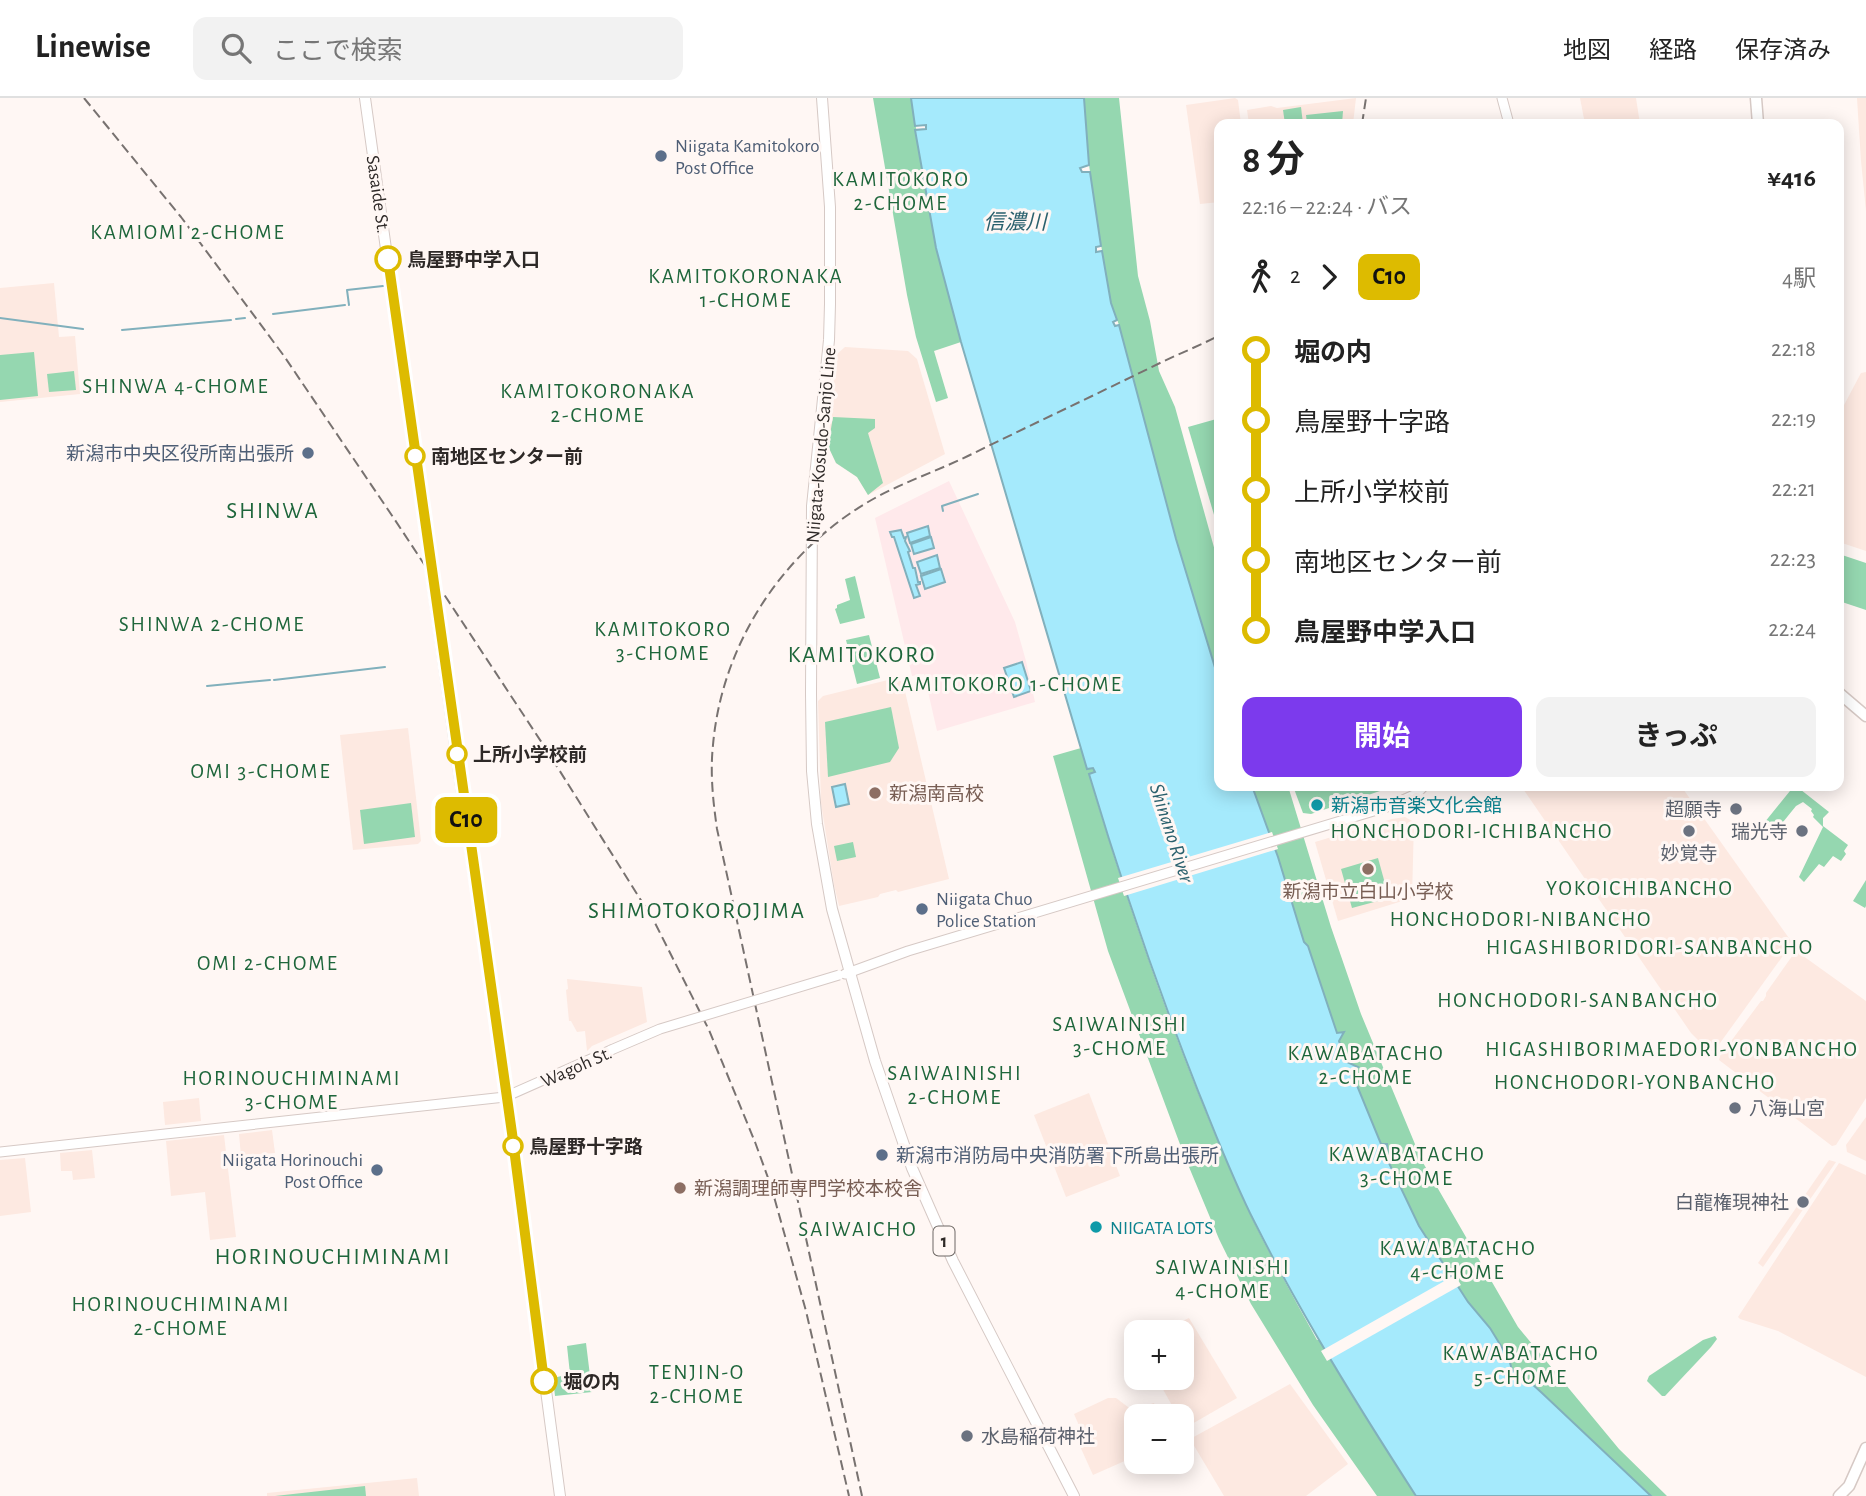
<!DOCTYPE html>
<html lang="ja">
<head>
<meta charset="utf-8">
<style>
	body { margin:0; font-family:"Alegreya Sans","Noto Sans JP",sans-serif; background:#f2f2f2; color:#222; height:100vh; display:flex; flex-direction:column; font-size:26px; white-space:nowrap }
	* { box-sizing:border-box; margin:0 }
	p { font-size:23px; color:#767676 }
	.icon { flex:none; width:38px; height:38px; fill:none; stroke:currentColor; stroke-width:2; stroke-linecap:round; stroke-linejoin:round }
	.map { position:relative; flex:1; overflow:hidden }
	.side { position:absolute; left:1214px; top:21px; width:630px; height:672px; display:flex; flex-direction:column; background:#fff; border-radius:14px; box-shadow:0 4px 18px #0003 }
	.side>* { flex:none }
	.badge { padding:0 14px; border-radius:10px; font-size:24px; line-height:46px }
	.controls { position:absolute; left:1124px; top:1222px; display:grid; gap:14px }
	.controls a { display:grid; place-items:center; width:70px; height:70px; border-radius:14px; background:#fff; box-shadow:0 4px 18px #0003; font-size:35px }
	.map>.badge { position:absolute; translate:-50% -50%; box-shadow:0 0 0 4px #fff }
	.legs { display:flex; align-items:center; gap:10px; height:77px; padding:0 28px; font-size:23px }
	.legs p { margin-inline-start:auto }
	.headline { display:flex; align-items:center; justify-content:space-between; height:119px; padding:0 28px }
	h1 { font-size:38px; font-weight:700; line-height:52px }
	.action { display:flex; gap:14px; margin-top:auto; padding:14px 28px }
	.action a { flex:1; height:80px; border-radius:14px; background:#7c3aed; color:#fff; font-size:28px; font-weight:700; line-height:80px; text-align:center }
	.action a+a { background:#f2f2f2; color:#222 }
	ul { padding:0 28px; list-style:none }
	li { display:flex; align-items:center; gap:24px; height:70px; font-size:26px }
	li i { display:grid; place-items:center; width:10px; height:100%; margin:0 9px; background:currentColor }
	li i::after { content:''; width:18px; height:18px; margin:-9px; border:5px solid; border-radius:50%; background:#fff }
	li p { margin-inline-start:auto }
	li:first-child i { background:linear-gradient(#0000 50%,currentColor 0) }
	li:last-child i { background:linear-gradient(currentColor 50%,#0000 0) }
	header { display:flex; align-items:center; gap:42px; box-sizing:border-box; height:98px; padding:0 35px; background:#fff; border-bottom:2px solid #e0e0e0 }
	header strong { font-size:33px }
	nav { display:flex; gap:38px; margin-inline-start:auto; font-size:24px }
	.search { width:490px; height:63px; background:#f2f2f2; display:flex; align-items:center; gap:18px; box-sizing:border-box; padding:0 24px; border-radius:14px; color:#767676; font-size:26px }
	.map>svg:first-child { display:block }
	.built { fill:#fde9e1 }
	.industrial { fill:#ffe9eb }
	.green { fill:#95d7b0 }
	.water { fill:#a5eafc; stroke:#81b0bc; stroke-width:2 }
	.pier { fill:#fff7f4 }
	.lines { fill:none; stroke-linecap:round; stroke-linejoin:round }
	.stream { stroke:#81b0bc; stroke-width:2 }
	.secondary-casing { stroke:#d6c9c5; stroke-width:11 }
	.primary-casing { stroke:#d6c9c5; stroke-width:12 }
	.highway-casing { stroke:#d6c9c5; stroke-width:13 }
	.secondary { stroke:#fff; stroke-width:9 }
	.primary { stroke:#fff; stroke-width:10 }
	.highway { stroke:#fff; stroke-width:10 }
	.rail { stroke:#787270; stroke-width:2; stroke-dasharray:10 5; stroke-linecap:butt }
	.secondary-bridge-casing { stroke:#d6c9c5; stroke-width:11; stroke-linecap:butt }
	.secondary-bridge { stroke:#fff; stroke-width:9 }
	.line-1-casing { stroke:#fff; stroke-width:16 }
	.line-1 { stroke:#db0; stroke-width:10 }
	.service-dot { fill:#5c6f8a; stroke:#fff7f4; stroke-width:2.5 }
	.stop-1-dot { fill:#fff; stroke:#db0; stroke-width:3.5 }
	.education-dot { fill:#8d6e63; stroke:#fff7f4; stroke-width:2.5 }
	.culture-dot { fill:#0f9aa8; stroke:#fff7f4; stroke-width:2.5 }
	.worship-dot { fill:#6b7280; stroke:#fff7f4; stroke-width:2.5 }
	.labels { text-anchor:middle; stroke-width:6; stroke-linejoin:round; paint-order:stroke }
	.shield { fill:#fff7f4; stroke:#6d6764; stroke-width:2 }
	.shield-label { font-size:18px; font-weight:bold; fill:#2e2927 }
	.service-label { font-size:19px; fill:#4e5e75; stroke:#fff7f4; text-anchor:start }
	.street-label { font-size:19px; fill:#2e2927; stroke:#fff7f4 }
	.stop-label { font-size:19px; font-weight:bold; fill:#2e2927; stroke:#fff7f4; text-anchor:start }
	.education-label { font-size:19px; fill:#785e54; stroke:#fff7f4; text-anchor:start }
	.culture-label { font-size:19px; fill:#0d838f; stroke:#fff7f4; text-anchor:start }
	.worship-label { font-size:19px; fill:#5b616d; stroke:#fff7f4; text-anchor:end }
	.neighbourhood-label { font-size:21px; letter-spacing:2px; fill:#1e663b; stroke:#fff7f4 }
	.water-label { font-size:21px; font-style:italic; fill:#2a606d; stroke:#fff7f4 }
	.quarter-label { font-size:23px; letter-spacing:2px; fill:#1e663b; stroke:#fff7f4 }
</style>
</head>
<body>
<header>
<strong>Linewise</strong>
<div class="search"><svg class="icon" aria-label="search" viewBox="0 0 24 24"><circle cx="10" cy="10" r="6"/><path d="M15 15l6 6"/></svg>ここで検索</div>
<nav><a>地図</a><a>経路</a><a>保存済み</a></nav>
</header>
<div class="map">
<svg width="1866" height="1398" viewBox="0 0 1866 1398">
	<rect width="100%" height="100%" fill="#fff7f4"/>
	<g class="built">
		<polygon points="1235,0 1238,2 1241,26 1220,26 1220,104 1200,106 1186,7"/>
		<polygon points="1356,0 1353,26 1249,26 1247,12 1271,8 1277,10"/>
		<polygon points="1580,0 1636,0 1640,26 1585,26"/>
		<polygon points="1857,0 1866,0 1866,113 1861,63"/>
		<polygon points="54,185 59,239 75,238 80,296 0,304 0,190"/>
		<polygon points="845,249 908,253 917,261 945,356 868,397 857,379 836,365 828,348 836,257"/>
		<polygon points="1866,274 1866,453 1839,444 1839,308 1843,309 1861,275"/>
		<polygon points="896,580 903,585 949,781 898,794 896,792 880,796 878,799 839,808 834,787 821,705 818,603 823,598"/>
		<polygon points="408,630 421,743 418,746 353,752 340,637"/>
		<polygon points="1521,688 1681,688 1791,843 1790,848 1715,952 1709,953 1691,935"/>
		<polygon points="1405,719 1414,724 1412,800 1338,823 1315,744 1392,721"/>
		<polygon points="1795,854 1799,855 1866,903 1866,1000 1836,1047 1832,1048 1719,962 1720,958 1761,903 1763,903 1766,898 1766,895"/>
		<polygon points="567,881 642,889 647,924 592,948 587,953 585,933 577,934 571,923 569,923 566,892 568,891"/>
		<polygon points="1089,995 1120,1078 1066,1099 1034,1017"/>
		<polygon points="199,1000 201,1023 165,1027 163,1004"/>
		<polygon points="1866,1019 1866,1063 1847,1054 1846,1047"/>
		<polygon points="272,1032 275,1055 241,1058 239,1036"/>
		<polygon points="224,1037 236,1139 210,1142 205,1094 171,1098 166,1043"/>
		<polygon points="92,1052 95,1080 73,1082 72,1073 61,1073 60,1055"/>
		<polygon points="25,1060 31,1114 0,1118 0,1062"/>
		<polygon points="1829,1062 1836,1064 1763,1169 1758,1165"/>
		<polygon points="1839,1065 1866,1077 1866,1279 1778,1233 1740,1221 1738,1219"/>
		<polygon points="1189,1220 1237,1300 1185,1330 1181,1324 1181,1318 1178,1318 1156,1279 1181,1279 1181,1234 1158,1234"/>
		<polygon points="1290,1286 1348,1366 1306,1398 1224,1398 1190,1341"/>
		<polygon points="1108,1300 1116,1300 1132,1312 1154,1305 1159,1318 1136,1318 1136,1358 1093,1377 1074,1335 1081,1332 1074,1316"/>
		<polygon points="417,1380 419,1398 267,1398 267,1395"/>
	</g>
	<polygon class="industrial" points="949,383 1015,524 1026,563 1035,604 937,633 924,576 912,578 875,420"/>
	<g class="green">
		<polygon points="873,0 911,0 936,150 961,244 934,253 948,300 936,304 916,239 907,197"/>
		<polygon points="1074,0 1119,0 1138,178 1150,223 1159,273 1175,309 1220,471 1220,586 1176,441 1119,227 1111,205 1102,153 1089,67 1084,1"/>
		<polygon points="1301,9 1303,26 1285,26 1283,12"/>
		<polygon points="1343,13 1342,26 1307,26 1306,17"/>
		<polygon points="34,254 38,298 0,302 0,257"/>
		<polygon points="74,273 76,292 49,294 47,276"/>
		<polygon points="833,319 875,321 875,330 868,335 883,385 868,397 857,379 836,365 828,348"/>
		<polygon points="1220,320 1220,437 1188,329"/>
		<polygon points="1839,456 1866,465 1866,512 1839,503"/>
		<polygon points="855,478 865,520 840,526 835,511 837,510 837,507 850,502 845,481"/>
		<polygon points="869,537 880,580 857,586 846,542"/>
		<polygon points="891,609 899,650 890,664 828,679 825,624"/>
		<path d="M1081,650L1087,671L1093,670L1095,674L1089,677C1134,827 1186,978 1252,1120C1272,1161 1295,1202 1317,1242H1319L1357,1306L1416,1398H1377L1313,1307L1251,1206L1219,1141L1184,1057L1108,853L1053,658Z"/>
		<polygon points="1252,688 1288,688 1331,829 1361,916 1422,1063 1518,1229 1619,1351 1667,1398 1651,1398 1542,1295 1521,1276 1512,1272 1509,1261 1490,1230 1468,1204 1419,1128 1388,1063 1387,1046 1381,1046 1350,973 1357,969 1347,964 1339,943 1344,934 1337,935 1308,848 1304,844"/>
		<polygon points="1293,688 1395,688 1311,716 1303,715"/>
		<polygon points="1794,688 1796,688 1829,714 1823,720 1823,728 1848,747 1844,753 1846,756 1841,763 1833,758 1824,769 1819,766 1804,784 1799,779 1823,729 1813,719 1814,717 1811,713 1812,711 1803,704 1796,708 1779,729 1777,727 1760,741 1756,735"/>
		<polygon points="411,705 415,739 364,746 360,712"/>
		<polygon points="853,744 856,759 837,763 834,748"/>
		<polygon points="1378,760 1389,800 1352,810 1341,771"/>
		<polygon points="1866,782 1866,808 1865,810 1853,803"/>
		<polygon points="1715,1238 1717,1241 1711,1249 1665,1298 1662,1298 1647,1283 1649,1278 1703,1242"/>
		<polygon points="586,1245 592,1294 555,1298 553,1280 570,1276 567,1248"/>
		<polygon points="365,1388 366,1398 275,1398"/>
	</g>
	<g class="water">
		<path d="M911,0H1084L1089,67L1080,70L1082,74H1090L1101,148L1096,149V154L1102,153L1111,205L1117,222L1113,224L1115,228L1119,227L1176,441L1220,586V688H1252L1278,759L1304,844L1308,848L1337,935L1344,934L1339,943L1347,964L1358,969L1351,973L1381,1046H1387L1388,1063L1419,1128L1468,1204L1490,1230L1509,1261L1512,1272L1521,1276L1542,1295L1651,1398H1416C1358,1308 1303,1220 1255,1125C1233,1082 1216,1037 1198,993C1157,889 1121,783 1089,676L1095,674L1093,670L1087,671L961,244L936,150L915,32L926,31V27L915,28Z"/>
		<polygon points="928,428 930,438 910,445 907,435"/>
		<polygon points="901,432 904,440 906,439 905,443 910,453 908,454 913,470 915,470 918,484 920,484 920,486 916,487 920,498 914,500 894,439 892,439 890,434"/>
		<polygon points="931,439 934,450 914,456 911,446"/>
		<polygon points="937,457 940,470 921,476 917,464"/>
		<polygon points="941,471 945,484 925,491 921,478"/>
		<polygon points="1022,564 1031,593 1014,599 1004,570"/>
		<polygon points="845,686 849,706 836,709 832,689"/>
	</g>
	<g class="pier">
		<polygon points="1272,734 1278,751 1124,798 1118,780"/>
		<polygon points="1455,1177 1461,1187 1327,1263 1321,1253"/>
	</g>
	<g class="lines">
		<g class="stream">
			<polyline points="349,207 347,192 383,188"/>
			<polyline points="273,216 345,207"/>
			<polyline points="0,220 83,231"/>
			<polyline points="236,221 245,220"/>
			<polyline points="122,232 231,222"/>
			<polyline points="943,413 942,408 978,396"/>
			<polyline points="274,582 385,569"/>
			<polyline points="207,588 270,582"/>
		</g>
		<defs>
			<g id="secondary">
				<polyline points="1502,0 1509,26"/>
				<polyline points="845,876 908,853 1387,709 1416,696 1424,688"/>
				<polyline points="0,1054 505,999 611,952"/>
			</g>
			<g id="primary">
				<polyline points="365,0 456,654 514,1051 560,1398"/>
				<polyline points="822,0 830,109 830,206 829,242 812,408 811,596 812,673 817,726 832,811 875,963 912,1070 953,1163 1074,1398"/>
			</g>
			<g id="highway">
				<polyline points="1756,0 1758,26"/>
				<polyline points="1839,595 1866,618"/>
				<polyline points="1839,1398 1849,1388 1866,1350"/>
			</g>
		</defs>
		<use href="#secondary" class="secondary-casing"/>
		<use href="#primary" class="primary-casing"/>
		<use href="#highway" class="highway-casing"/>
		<use href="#secondary" class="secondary"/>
		<use href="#primary" class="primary"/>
		<use href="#highway" class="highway"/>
		<g class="rail">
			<polyline points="84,0 181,119 284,258 395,422 546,651 654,823 709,932 755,1044 771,1088 806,1213 849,1398"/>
			<polyline points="1362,26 1366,0"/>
			<path d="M862,1398L717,731C713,703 710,675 713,647C722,544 785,450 875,400C906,383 940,372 972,356C1035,325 1099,295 1162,264C1181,255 1201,247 1220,237"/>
		</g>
		<defs>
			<polyline id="secondary-bridge" points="611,952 660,931 839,877"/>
		</defs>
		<use href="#secondary-bridge" class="secondary-bridge-casing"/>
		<use href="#secondary-bridge" class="secondary-bridge"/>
	</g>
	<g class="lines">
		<defs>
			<polyline id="line-1" points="388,161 512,1035 544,1283"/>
		</defs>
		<use href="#line-1" class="line-1-casing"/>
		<use href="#line-1" class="line-1"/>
	</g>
	<g class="service-dot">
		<circle cx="661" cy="58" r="7"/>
		<circle cx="308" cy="355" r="7"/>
		<circle cx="922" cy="811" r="7"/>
		<circle cx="882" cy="1057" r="7"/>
		<circle cx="377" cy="1072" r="7"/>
	</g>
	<g class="stop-1-dot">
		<circle cx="388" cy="161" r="12"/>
		<circle cx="415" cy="358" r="9"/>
		<circle cx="457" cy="656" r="9"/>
		<circle cx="513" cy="1048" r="9"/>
		<circle cx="544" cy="1283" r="12"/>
	</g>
	<g class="education-dot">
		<circle cx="875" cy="695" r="7"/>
		<circle cx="1368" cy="771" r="7"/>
		<circle cx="680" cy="1090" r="7"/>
	</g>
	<g class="culture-dot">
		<circle cx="1317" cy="707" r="7"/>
		<circle cx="1096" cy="1129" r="7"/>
	</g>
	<g class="worship-dot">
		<circle cx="1736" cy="711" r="7"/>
		<circle cx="1689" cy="733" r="7"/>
		<circle cx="1802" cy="733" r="7"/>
		<circle cx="1735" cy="1010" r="7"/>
		<circle cx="1803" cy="1104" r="7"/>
		<circle cx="967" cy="1338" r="7"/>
	</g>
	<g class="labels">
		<rect class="shield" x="933.5" y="1128.5" width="21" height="29" rx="5"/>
		<g class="shield-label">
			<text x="944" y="1149">1</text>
		</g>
		<g class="service-label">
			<text x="675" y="54">Niigata Kamitokoro<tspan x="675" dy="22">Post Office</tspan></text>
			<text x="294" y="362" text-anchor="end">新潟市中央区役所南出張所</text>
			<text x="936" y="807">Niigata Chuo<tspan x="936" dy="22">Police Station</tspan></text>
			<text x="896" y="1064">新潟市消防局中央消防署下所島出張所</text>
			<text x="363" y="1068" text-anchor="end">Niigata Horinouchi<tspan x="363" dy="22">Post Office</tspan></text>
		</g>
		<g class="street-label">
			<text transform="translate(379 96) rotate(82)" y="7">Sasaide St.</text>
			<text transform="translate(820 347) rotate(-85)" y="7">Niigata-Kosudo-Sanjō Line</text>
			<text transform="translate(576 968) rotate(-24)" y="7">Wagoh St.</text>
		</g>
		<g class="stop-label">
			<text x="407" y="168">鳥屋野中学入口</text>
			<text x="431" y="365">南地区センター前</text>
			<text x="473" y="663">上所小学校前</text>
			<text x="529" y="1055">鳥屋野十字路</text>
			<text x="563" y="1290">堀の内</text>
		</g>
		<g class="education-label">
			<text x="889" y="702">新潟南高校</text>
			<text x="1368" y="800" text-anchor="middle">新潟市立白山小学校</text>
			<text x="694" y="1097">新潟調理師専門学校本校舎</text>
		</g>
		<g class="culture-label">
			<text x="1331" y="714">新潟市音楽文化会館</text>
			<text x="1110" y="1136">NIIGATA LOTS</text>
		</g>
		<g class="worship-label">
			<text x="1722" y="718">超願寺</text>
			<text x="1788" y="740">瑞光寺</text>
			<text x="1689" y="762" text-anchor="middle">妙覚寺</text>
			<text x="1749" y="1017" text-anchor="start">八海山宮</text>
			<text x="1789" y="1111">白龍権現神社</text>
			<text x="981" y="1345" text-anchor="start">水島稲荷神社</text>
		</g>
		<g class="neighbourhood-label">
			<text x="901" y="88">KAMITOKORO<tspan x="901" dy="24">2-CHOME</tspan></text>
			<text x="188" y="141">KAMIOMI 2-CHOME</text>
			<text x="746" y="185">KAMITOKORONAKA<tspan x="746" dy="24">1-CHOME</tspan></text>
			<text x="176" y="295">SHINWA 4-CHOME</text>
			<text x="598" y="300">KAMITOKORONAKA<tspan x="598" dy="24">2-CHOME</tspan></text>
			<text x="212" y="533">SHINWA 2-CHOME</text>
			<text x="663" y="538">KAMITOKORO<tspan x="663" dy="24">3-CHOME</tspan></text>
			<text x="1005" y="593">KAMITOKORO 1-CHOME</text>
			<text x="261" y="680">OMI 3-CHOME</text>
			<text x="1472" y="740">HONCHODORI-ICHIBANCHO</text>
			<text x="1640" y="797">YOKOICHIBANCHO</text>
			<text x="1521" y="828">HONCHODORI-NIBANCHO</text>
			<text x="1650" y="856">HIGASHIBORIDORI-SANBANCHO</text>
			<text x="268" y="872">OMI 2-CHOME</text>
			<text x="1578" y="909">HONCHODORI-SANBANCHO</text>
			<text x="1120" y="933">SAIWAINISHI<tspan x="1120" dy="24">3-CHOME</tspan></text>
			<text x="1672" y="958">HIGASHIBORIMAEDORI-YONBANCHO</text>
			<text x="1366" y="962">KAWABATACHO<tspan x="1366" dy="24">2-CHOME</tspan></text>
			<text x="955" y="982">SAIWAINISHI<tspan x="955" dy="24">2-CHOME</tspan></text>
			<text x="292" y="987">HORINOUCHIMINAMI<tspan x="292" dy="24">3-CHOME</tspan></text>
			<text x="1635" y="991">HONCHODORI-YONBANCHO</text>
			<text x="1407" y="1063">KAWABATACHO<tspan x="1407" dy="24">3-CHOME</tspan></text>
			<text x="858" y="1138">SAIWAICHO</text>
			<text x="1458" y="1157">KAWABATACHO<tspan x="1458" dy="24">4-CHOME</tspan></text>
			<text x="1223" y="1176">SAIWAINISHI<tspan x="1223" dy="24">4-CHOME</tspan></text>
			<text x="181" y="1213">HORINOUCHIMINAMI<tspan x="181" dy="24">2-CHOME</tspan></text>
			<text x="1521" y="1262">KAWABATACHO<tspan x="1521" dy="24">5-CHOME</tspan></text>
			<text x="697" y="1281">TENJIN-O<tspan x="697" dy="24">2-CHOME</tspan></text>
		</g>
		<g class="water-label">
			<text x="1015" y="131">信濃川</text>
			<text transform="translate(1172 735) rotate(72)" y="7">Shinano River</text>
		</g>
		<g class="quarter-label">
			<text x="273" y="420">SHINWA</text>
			<text x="862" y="564">KAMITOKORO</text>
			<text x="697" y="820">SHIMOTOKOROJIMA</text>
			<text x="333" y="1166">HORINOUCHIMINAMI</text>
		</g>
	</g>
</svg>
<div class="controls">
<a>+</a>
<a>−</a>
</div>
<b class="badge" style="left:466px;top:722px;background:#db0;color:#111">C10</b>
<section class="side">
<div class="headline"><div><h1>8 分</h1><p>22:16 – 22:24 · バス</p></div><b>¥416</b></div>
<div class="legs"><svg class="icon" aria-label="walk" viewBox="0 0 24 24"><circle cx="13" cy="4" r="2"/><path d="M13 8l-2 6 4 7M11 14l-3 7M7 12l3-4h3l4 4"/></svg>2<svg class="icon" aria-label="forward" viewBox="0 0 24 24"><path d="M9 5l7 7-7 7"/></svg><b class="badge" style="background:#db0;color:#111">C10</b><p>4駅</p></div>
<ul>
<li><i style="color:#db0"></i><b>堀の内</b><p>22:18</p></li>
<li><i style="color:#db0"></i><span>鳥屋野十字路</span><p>22:19</p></li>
<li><i style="color:#db0"></i><span>上所小学校前</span><p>22:21</p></li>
<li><i style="color:#db0"></i><span>南地区センター前</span><p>22:23</p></li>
<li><i style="color:#db0"></i><b>鳥屋野中学入口</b><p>22:24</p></li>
</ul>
<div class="action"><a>開始</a><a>きっぷ</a></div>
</section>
</div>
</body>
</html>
